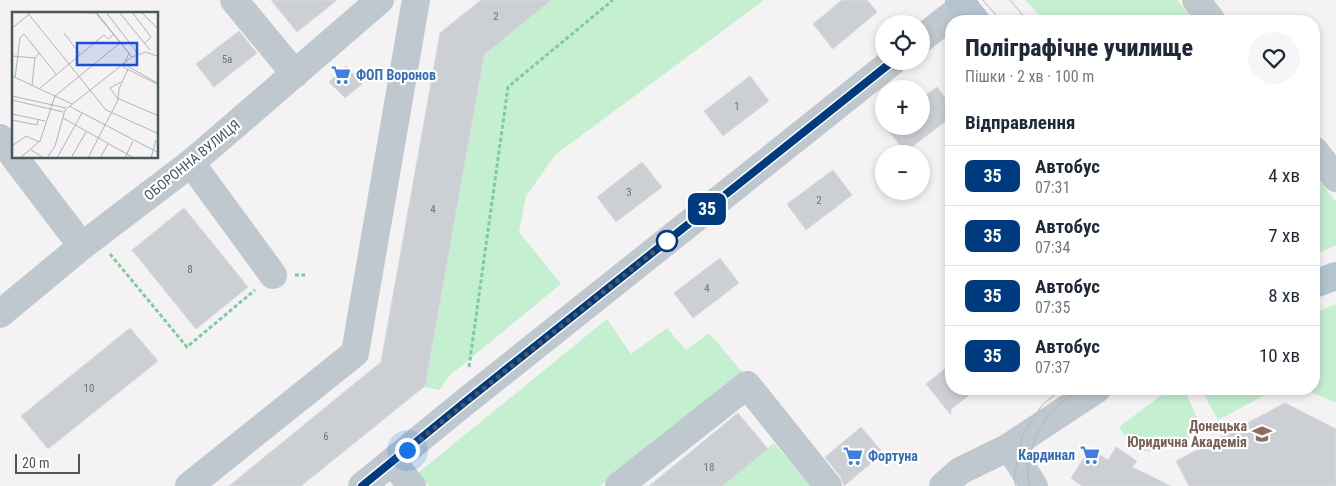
<!DOCTYPE html>
<html lang="uk">
<head>
<meta charset="utf-8">
<style>
	body { margin:0; font-family:"Roboto Condensed",sans-serif; background:#f6f6f7; color:#1f2937; height:100vh; display:flex; flex-direction:column; font-size:19px; white-space:nowrap }
	* { box-sizing:border-box; margin:0 }
	p { font-size:16px; color:#747a83 }
	.icon { flex:none; width:28px; height:28px; fill:none; stroke:currentColor; stroke-width:2; stroke-linecap:round; stroke-linejoin:round }
	.map { position:relative; flex:1; overflow:hidden }
	.panel { position:absolute; left:945px; top:15px; width:375px; height:380px; display:flex; flex-direction:column; background:#fff; border-radius:20px; box-shadow:0 2px 8px #0003 }
	.panel>* { flex:none }
	.badge { padding:0 10px; border-radius:8px; font-size:18px; line-height:32px }
	.tools { position:absolute; left:875px; top:15px; display:grid; gap:10px }
	.tools a { display:grid; place-items:center; width:55px; height:55px; border-radius:50%; background:#fff; box-shadow:0 2px 8px #0003; font-size:25px }
	.scale { position:absolute; left:15px; bottom:12px; width:65px; box-sizing:border-box; padding-left:5px; border:2px solid #4a575f; border-top:0; font-size:14px; line-height:18px; white-space:nowrap; color:#4a575f; -webkit-text-stroke:4px #fff; paint-order:stroke }
	.you { position:absolute; width:25px; height:25px; margin:-12px; border:4px solid #fff; border-radius:50%; background:#1a73e8; box-shadow:0 0 0 8px #1a73e833 }
	.map>.badge { position:absolute; translate:-50% -50%; box-shadow:0 0 0 2px #fff }
	h2 { padding:0 20px; font-size:19px; line-height:45px }
	.round { display:grid; place-items:center; flex:none; width:52px; height:52px; border-radius:26px; background:#f6f6f7 }
	.head { display:flex; align-items:center; justify-content:space-between; height:85px; padding:0 20px }
	h1 { font-size:24px; font-weight:800; line-height:38px }
	ul { padding:0; list-style:none }
	li { display:flex; align-items:center; gap:15px; height:60px; padding:0 20px; border-top:1px solid #e0e1e3 }
	li div { flex:1 }
	li b { display:block; font-size:19px }
	li em { font-style:normal }
	li .badge { min-width:55px; font-weight:700; text-align:center }
	.map>svg:first-child { display:block }
	.green { fill:#c4efd1 }
	.building { fill:#ccd0d4; stroke:#d7d9dd }
	.lines { fill:none; stroke-linecap:round; stroke-linejoin:round }
	.path { stroke:#7dcc9e; stroke-width:3; stroke-dasharray:4 2.5; stroke-linecap:butt }
	.minor { stroke:#bec8ce; stroke-width:28 }
	.major { stroke:#b3c4cf; stroke-width:28 }
	.tram { stroke:#b5b8bc; stroke-width:1 }
	.line-casing { stroke:#fff; stroke-width:11 }
	.line { stroke:#003b80; stroke-width:8 }
	.walk { stroke:#4a575f; stroke-width:5; stroke-dasharray:0 9 }
	.stop-dot { fill:#fff; stroke:#003b80; stroke-width:2.5 }
	.labels { text-anchor:middle; stroke-width:4.5; stroke-linejoin:round; paint-order:stroke }
	.number-label { font-size:11px; fill:#6a757c }
	.shop-label { font-size:14px; font-weight:bold; fill:#366cbe; stroke:#fff; text-anchor:start }
	.street-label { font-size:14px; fill:#4a575f; stroke:#fff }
	.education-label { font-size:14px; font-weight:bold; fill:#785e54; stroke:#fff; text-anchor:end }
	.inset-road { fill:none; stroke:#b0b4b8; stroke-width:1 }
	.view { fill:#1d4ed8; fill-opacity:0.15; stroke:#1d4ed8; stroke-width:2.5 }
	.inset-edge { fill:none; stroke:#4a575f; stroke-width:2.5 }
</style>
</head>
<body>
<div class="map">
<svg width="1336" height="486" viewBox="0 0 1336 486">
	<rect width="100%" height="100%" fill="#f4f2f3"/>
	<g class="green">
		<polygon points="551,0 764,0 555,155 526,196 519,232 561,284 449,376 440,390 424,387 484,55"/>
		<polygon points="1026,0 1177,0 1194,21 1044,21"/>
		<polygon points="1314,173 1336,202 1336,245 1314,255"/>
		<polygon points="1336,304 1336,403 1304,389 1314,389 1314,313"/>
		<polygon points="607,319 631,354 667,328 686,350 709,333 743,373 600,486 429,486 418,473"/>
		<path d="M1170,389H1184L1202,429C1184,439 1159,460 1137,448C1129,444 1124,434 1119,427Z"/>
		<polygon points="1201,389 1276,389 1218,420"/>
		<polygon points="774,443 811,486 722,486"/>
	</g>
	<g class="building">
		<polygon points="271,0 337,0 297,32"/>
		<polygon points="481,0 551,0 484,55 425,386 301,486 229,486 381,362 440,33"/>
		<polygon points="842,0 867,0 877,12 833,49 813,24"/>
		<polygon points="239,31 257,53 214,87 196,64"/>
		<polygon points="346,66 362,84 345,98 329,82"/>
		<polygon points="750,76 769,101 723,136 704,111"/>
		<polygon points="937,87 951,106 951,117 905,152 885,126 921,126 921,99"/>
		<polygon points="642,162 662,187 616,222 597,197"/>
		<polygon points="833,170 852,195 806,230 787,204"/>
		<polygon points="184,208 248,287 196,329 132,250"/>
		<polygon points="720,258 739,283 693,318 674,293"/>
		<polygon points="130,328 158,361 48,449 21,416"/>
		<polygon points="951,364 951,389 977,389 951,409 951,415 926,384"/>
		<polygon points="1285,403 1336,429 1336,486 1189,486 1176,461"/>
		<polygon points="738,413 768,449 722,486 649,486"/>
		<polygon points="861,427 883,453 844,486 840,476 825,457"/>
		<polygon points="1116,447 1137,461 1132,467 1171,486 1082,486 1071,478 1090,448 1108,460"/>
	</g>
	<g class="lines">
		<g class="path">
			<polyline points="110,254 187,347 255,290"/>
			<polyline points="295,275 305,275"/>
			<polyline points="469,367 508,87 613,0"/>
		</g>
		<g class="minor">
			<polyline points="234,0 295,74"/>
			<polyline points="1196,0 1212,21"/>
			<polyline points="921,39 963,6"/>
			<polyline points="0,138 14,156"/>
			<polyline points="1314,150 1336,178"/>
			<polyline points="15,158 82,246"/>
			<polyline points="191,163 273,275"/>
			<polyline points="0,314 82,246 191,163 380,0"/>
			<polyline points="1009,447 1034,486"/>
			<polyline points="392,462 412,486"/>
			<polyline points="189,486 355,353 416,0"/>
			<polyline points="362,486 465,402 893,61"/>
			<polyline points="619,486 747,385 828,486"/>
			<polyline points="943,486 960,471 1009,447 1097,389"/>
		</g>
		<g class="major">
			<polyline points="959,0 976,21"/>
			<polyline points="1314,284 1336,276"/>
		</g>
		<g class="tram">
			<polyline points="983,0 1001,21"/>
			<polyline points="1010,0 1028,21"/>
			<polyline points="1016,486 1014,479 1022,436 1042,405 1062,389"/>
			<path d="M1030,486C1023,464 1036,431 1050,413C1058,404 1071,396 1081,389"/>
		</g>
	</g>
	<g class="lines">
		<defs>
			<polyline id="line" points="362,486 465,402 893,61"/>
		</defs>
		<use href="#line" class="line-casing"/>
		<use href="#line" class="line"/>
		<polyline class="walk" points="407,450 667,241"/>
	</g>
	<defs>
		<symbol id="supermarket-bare" viewBox="-9 -9 18 18"><path d="M-6-5.5h2.5l.6 2H6L4.5 2H-2.5L-4.4-4H-6ZM-1.5 3.2a1.3 1.3 0 1 0 .1 0ZM3 3.2a1.3 1.3 0 1 0 .1 0Z" fill="#3f7fe0" stroke="#fff" stroke-width="2.5" paint-order="stroke"/></symbol>
		<symbol id="university-bare" viewBox="-9 -9 18 18"><path d="M0-5L7-2L0 1L-7-2ZM-4 1L0 2.5L4 1V4Q0 6-4 4Z" fill="#8d6e63" stroke="#fff" stroke-width="2.5" paint-order="stroke"/></symbol>
	</defs>
	<g fill-rule="evenodd">
		<use href="#supermarket-bare" x="327" y="61" width="28" height="28"/>
		<use href="#university-bare" x="1248" y="420" width="28" height="28"/>
		<use href="#supermarket-bare" x="1076" y="441" width="28" height="28"/>
		<use href="#supermarket-bare" x="839" y="442" width="28" height="28"/>
	</g>
	<circle class="stop-dot" cx="667" cy="241" r="10"/>
	<g class="labels">
		<g class="number-label">
			<text x="496" y="20">2</text>
			<text x="227" y="63">5а</text>
			<text x="737" y="110">1</text>
			<text x="629" y="196">3</text>
			<text x="819" y="204">2</text>
			<text x="433" y="213">4</text>
			<text x="190" y="273">8</text>
			<text x="707" y="292">4</text>
			<text x="89" y="392">10</text>
			<text x="326" y="440">6</text>
			<text x="709" y="471">18</text>
		</g>
		<g class="shop-label">
			<text x="356" y="80">ФОП Воронов</text>
			<text x="1075" y="460" text-anchor="end">Кардинал</text>
			<text x="868" y="461">Фортуна</text>
		</g>
		<g class="street-label">
			<text transform="translate(192 160) rotate(-39)" y="5">ОБОРОННА ВУЛИЦЯ</text>
		</g>
		<g class="education-label">
			<text x="1247" y="431">Донецька<tspan x="1247" dy="16">Юридична Академія</tspan></text>
		</g>
	</g>
	<g transform="translate(12 12)">
		<rect width="146" height="146" fill="#f4f2f3"/>
		<path class="inset-road" d="M15,0L94,98L147,122M49,0L84,1M83,0L120,45L134,40L147,45M84,0L117,41L111,55L147,73M94,0L127,43M107,0L138,38M120,0L139,25L132,32M129,0L147,18M0,16L20,0M52,21L68,42M0,44L23,46M110,51L147,72M0,64L60,92M3,66L8,26L12,22L44,62M109,70L98,76L105,86L147,104M20,73L23,46L27,41M27,77L92,23L96,27L101,23M0,84L54,96M0,88L51,100M57,94L147,141M0,102L33,109M51,106L122,146M0,108L25,113L26,108M0,134L14,124L27,130M19,138L32,146M8,146L28,129L43,84L108,31M35,146L43,134L53,98L120,45M45,146L70,101M59,146L74,120M76,146L106,88L107,77L116,57M88,146L96,132M113,146L121,129M139,146L144,128"/>
		<path class="view" d="M65,31H125V53H65Z"/>
		<rect width="146" height="146" class="inset-edge"/>
	</g>
</svg>
<div class="tools">
<a><svg class="icon" aria-label="locate" viewBox="0 0 24 24"><circle cx="12" cy="12" r="6"/><path d="M12 2v4M12 18v4M2 12h4M18 12h4"/></svg></a>
<a>+</a>
<a>−</a>
</div>
<div class="scale">20 m</div>
<div class="you" style="left:407px;top:450px"></div>
<b class="badge" style="left:707px;top:209px;background:#003b80;color:#fff">35</b>
<section class="panel">
<div class="head"><div><h1>Поліграфічне училище</h1><p>Пішки · 2 хв · 100 m</p></div><a class="round"><svg class="icon" aria-label="heart" viewBox="0 0 24 24"><path d="M12 20l-8-8c-3-5 5-10 8-4 3-6 11-1 8 4z"/></svg></a></div>
<h2>Відправлення</h2>
<ul>
<li><span class="badge" style="background:#003b80;color:#fff">35</span><div><b>Автобус</b><p>07:31</p></div><em>4 хв</em></li>
<li><span class="badge" style="background:#003b80;color:#fff">35</span><div><b>Автобус</b><p>07:34</p></div><em>7 хв</em></li>
<li><span class="badge" style="background:#003b80;color:#fff">35</span><div><b>Автобус</b><p>07:35</p></div><em>8 хв</em></li>
<li><span class="badge" style="background:#003b80;color:#fff">35</span><div><b>Автобус</b><p>07:37</p></div><em>10 хв</em></li>
</ul>
</section>
</div>
</body>
</html>
